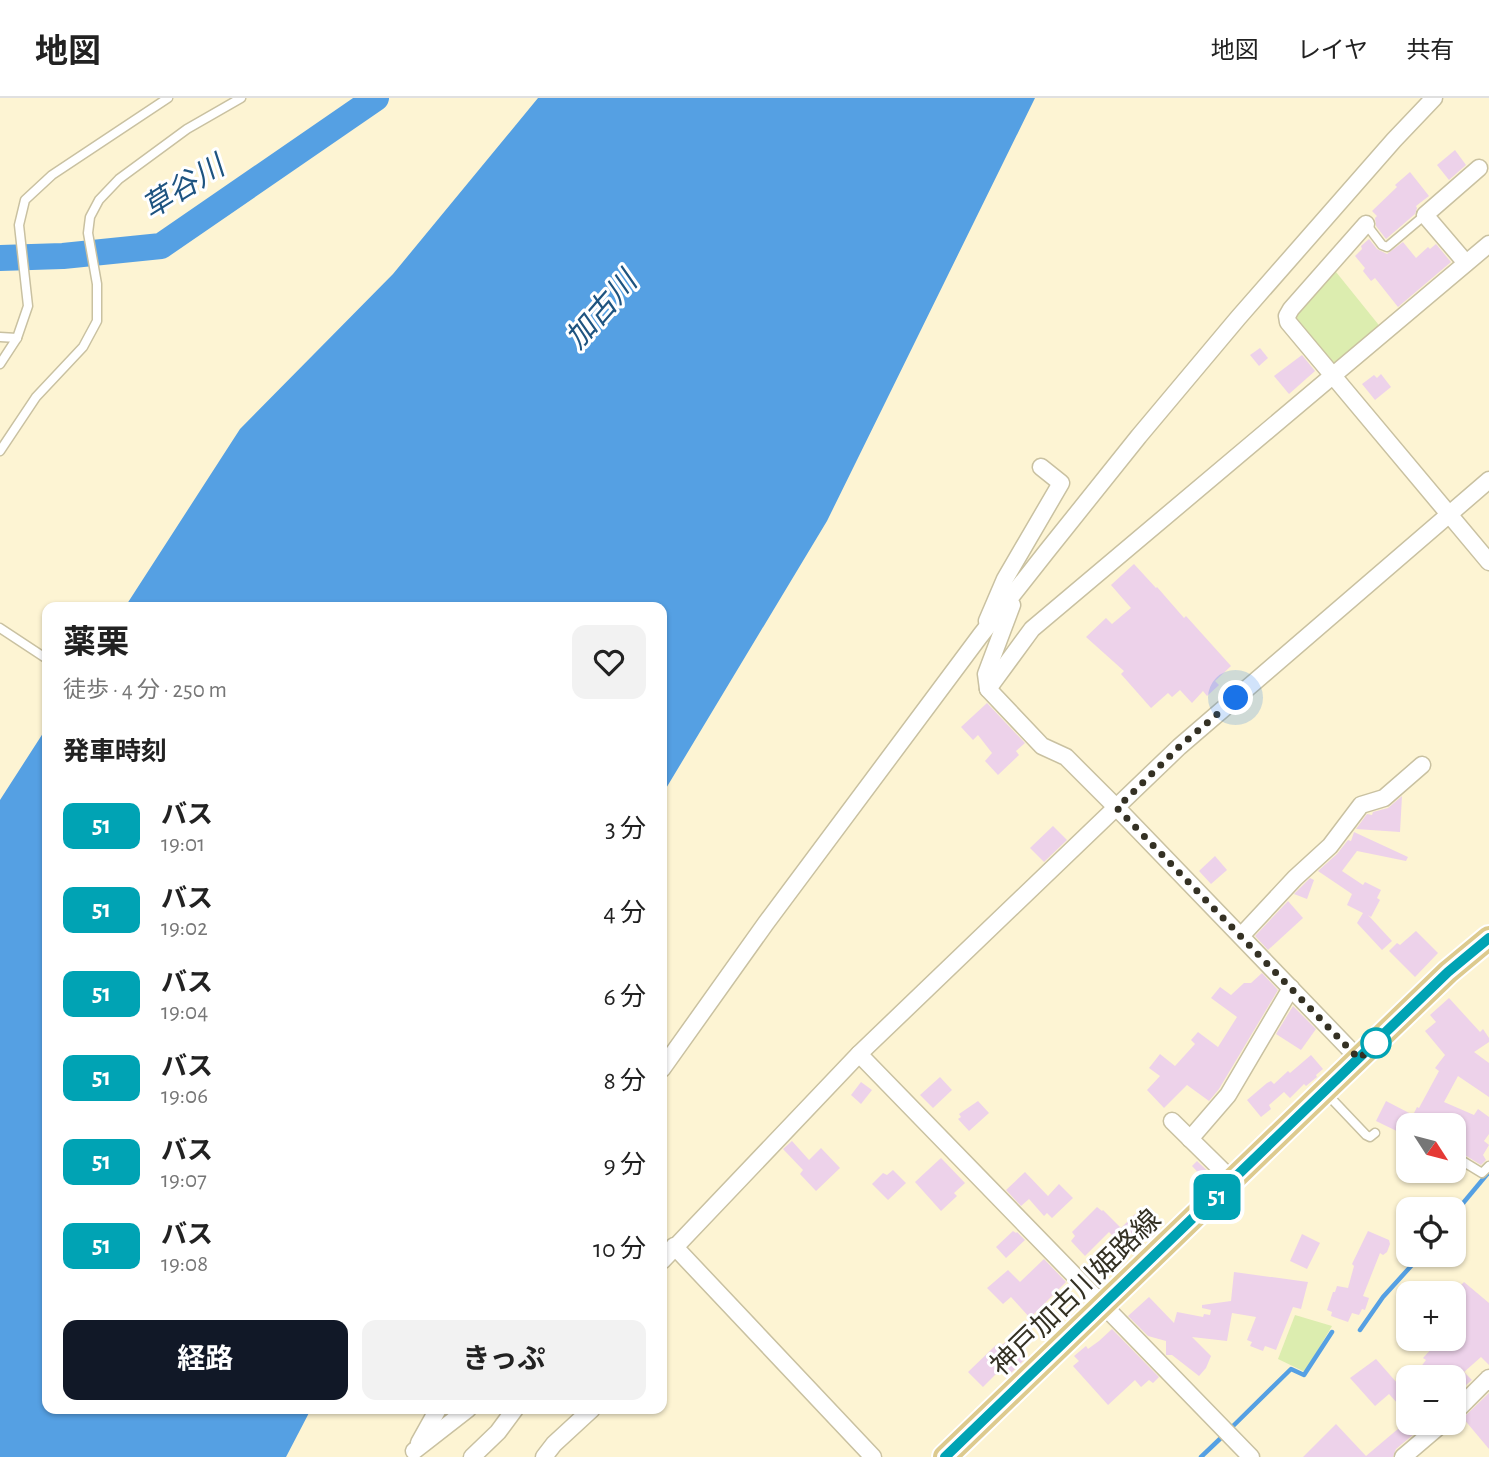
<!DOCTYPE html>
<html lang="ja">
<head>
<meta charset="utf-8">
<style>
	body { margin:0; font-family:"Alegreya Sans","Noto Sans JP",sans-serif; background:#f2f2f2; color:#222; height:100vh; display:flex; flex-direction:column; font-size:26px; white-space:nowrap }
	* { box-sizing:border-box; margin:0 }
	p { font-size:23px; color:#767676 }
	.icon { flex:none; width:38px; height:38px; fill:none; stroke:currentColor; stroke-width:2; stroke-linecap:round; stroke-linejoin:round }
	.map { position:relative; flex:1; overflow:hidden }
	.side { position:absolute; left:42px; top:504px; width:625px; height:812px; display:flex; flex-direction:column; background:#fff; border-radius:14px; box-shadow:0 2px 5px #0004 }
	.side>* { flex:none }
	.badge { padding:0 14px; border-radius:10px; font-size:24px; line-height:46px }
	.needle { width:46px; rotate:126deg }
	.controls { position:absolute; left:1396px; top:1015px; display:grid; gap:14px }
	.controls a { display:grid; place-items:center; width:70px; height:70px; border-radius:14px; background:#fff; box-shadow:0 2px 5px #0004; font-size:35px }
	.you { position:absolute; width:35px; height:35px; margin:-18px; border:5px solid #fff; border-radius:50%; background:#1a73e8; box-shadow:0 0 0 10px #1a73e833 }
	.map>.badge { position:absolute; translate:-50% -50%; box-shadow:0 0 0 4px #fff }
	h2 { padding:0 21px; font-size:26px; line-height:63px }
	.round { display:grid; place-items:center; flex:none; width:74px; height:74px; border-radius:14px; background:#f2f2f2 }
	.overview { display:flex; align-items:center; justify-content:space-between; height:119px; padding:0 21px }
	h1 { font-size:33px; font-weight:700; line-height:52px }
	.cta { display:flex; gap:14px; margin-top:auto; padding:14px 21px }
	.cta a { flex:1; height:80px; border-radius:14px; background:#111827; color:#fff; font-size:28px; font-weight:700; line-height:80px; text-align:center }
	.cta a+a { background:#f2f2f2; color:#222 }
	ul { padding:0; list-style:none }
	li { display:flex; align-items:center; gap:21px; height:84px; padding:0 21px }
	li div { flex:1 }
	li b { display:block; font-size:26px }
	li em { font-style:normal }
	li .badge { min-width:77px; font-weight:700; text-align:center }
	header { display:flex; align-items:center; gap:42px; box-sizing:border-box; height:98px; padding:0 35px; background:#fff; border-bottom:2px solid #e0e0e0 }
	header strong { font-size:33px }
	nav { display:flex; gap:38px; margin-inline-start:auto; font-size:24px }
	.map>svg:first-child { display:block }
	.green { fill:#dcedaf }
	.water { fill:#55a0e3 }
	.lines { fill:none; stroke-linecap:round; stroke-linejoin:round }
	.stream { stroke:#55a0e3; stroke-width:4.5 }
	.river { stroke:#55a0e3; stroke-width:26 }
	.building { fill:#edd2ea }
	.service-casing { stroke:#c9c1a1; stroke-width:11 }
	.minor-casing { stroke:#c9c1a1; stroke-width:19 }
	.primary-casing { stroke:#fff; stroke-width:28 }
	.service { stroke:#fff; stroke-width:8 }
	.minor { stroke:#fff; stroke-width:16 }
	.primary { stroke:#ddca8e; stroke-width:24 }
	.line-casing { stroke:#fff; stroke-width:16 }
	.line { stroke:#00a3b4; stroke-width:10 }
	.walk { stroke:#343124; stroke-width:7; stroke-dasharray:0 12.6 }
	.stop-dot { fill:#fff; stroke:#00a3b4; stroke-width:3.5 }
	.labels { text-anchor:middle; stroke-width:6; stroke-linejoin:round; paint-order:stroke }
	.street-label { font-size:28px; fill:#343124; stroke:#fff }
	.water-label { font-size:30px; font-style:italic; fill:#1e5480; stroke:#fff }
</style>
</head>
<body>
<header>
<strong>地図</strong>
<nav><a>地図</a><a>レイヤ</a><a>共有</a></nav>
</header>
<div class="map">
<svg width="1489" height="1359" viewBox="0 0 1489 1359">
	<rect width="100%" height="100%" fill="#fdf4d3"/>
	<g class="green">
		<polygon points="1332,169 1382,231 1333,271 1292,222"/>
		<polygon points="1295,1217 1332,1228 1305,1274 1278,1261"/>
	</g>
	<g class="water">
		<polygon points="538,0 1035,0 827,423 662,697 662,509 125,509 240,331 393,176"/>
		<polygon points="47,629 47,1311 311,1311 286,1359 0,1359 0,702"/>
	</g>
	<g class="lines">
		<g class="stream">
			<polyline points="1454,1116 1489,1074"/>
			<polyline points="1360,1232 1383,1199 1421,1157"/>
			<polyline points="1229,1332 1291,1271 1304,1277 1332,1234"/>
			<polyline points="1201,1359 1223,1338"/>
		</g>
		<polyline class="river" points="0,160 63,158 161,148 376,0"/>
	</g>
	<g class="building">
		<polygon points="1455,52 1466,67 1449,82 1437,67"/>
		<polygon points="1410,74 1429,98 1416,108 1417,110 1415,116 1386,141 1376,128 1375,120 1377,118 1372,113 1397,89 1395,87"/>
		<polygon points="1369,141 1377,151 1387,156 1403,144 1416,160 1428,149 1430,151 1436,146 1451,164 1398,209 1375,180 1371,183 1363,173 1365,170 1355,158 1362,151 1361,148"/>
		<polygon points="1260,250 1268,260 1259,268 1250,257"/>
		<polygon points="1302,257 1315,273 1289,296 1274,278"/>
		<polygon points="1381,276 1391,289 1375,302 1362,286 1374,277 1377,280"/>
		<polygon points="1134,466 1156,490 1157,489 1184,520 1186,518 1231,568 1215,583 1219,587 1207,598 1203,593 1192,605 1180,592 1172,599 1168,595 1151,610 1121,576 1124,573 1086,539 1106,520 1112,526 1131,510 1111,487"/>
		<polygon points="987,605 1025,645 1016,653 1019,657 998,677 985,663 992,655 978,637 973,642 961,629"/>
		<polygon points="1402,698 1400,734 1356,731 1367,716 1372,717 1373,714 1388,710"/>
		<polygon points="1053,728 1067,742 1044,764 1030,750"/>
		<polygon points="1354,734 1408,759 1406,763 1357,753 1342,773 1363,787 1365,784 1381,792 1377,800 1380,802 1371,819 1368,817 1392,843 1382,852 1357,825 1363,815 1347,807 1352,796 1318,773 1337,756 1348,742 1351,743"/>
		<polygon points="1215,758 1227,772 1211,786 1199,773"/>
		<polygon points="1310,780 1314,782 1307,801 1294,796"/>
		<polygon points="1288,803 1303,820 1268,852 1255,838"/>
		<polygon points="1416,833 1438,855 1415,879 1389,853 1397,845 1400,847"/>
		<polygon points="1262,875 1278,892 1219,991 1209,1003 1187,987 1164,1010 1147,992 1160,978 1149,970 1160,956 1175,968 1195,946 1191,942 1198,934 1218,949 1237,919 1211,900 1220,889 1231,897 1244,885 1251,885"/>
		<polygon points="1449,900 1480,934 1483,931 1489,940 1489,944 1474,954 1489,965 1489,999 1458,978 1444,1004 1474,1017 1478,1011 1489,1019 1489,1036 1484,1043 1489,1047 1483,1057 1486,1062 1481,1067 1460,1054 1462,1051 1459,1048 1464,1041 1454,1033 1454,1027 1409,1027 1409,1039 1376,1023 1386,1003 1413,1017 1417,1009 1419,1010 1439,973 1435,970 1445,957 1425,933 1436,924 1430,917"/>
		<polygon points="1293,908 1316,931 1301,952 1276,936"/>
		<polygon points="1311,957 1323,971 1316,977 1317,979 1306,988 1304,986 1290,1000 1284,994 1269,1007 1271,1011 1261,1019 1247,1002 1267,985 1271,983 1274,986 1288,973 1290,975"/>
		<polygon points="940,979 952,992 933,1010 920,997"/>
		<polygon points="861,984 872,992 861,1006 851,997"/>
		<polygon points="978,1003 989,1015 969,1033 958,1021 961,1019 959,1016"/>
		<polygon points="792,1043 809,1062 821,1050 840,1070 816,1093 800,1076 803,1072 783,1051"/>
		<polygon points="941,1060 965,1085 954,1095 957,1098 941,1113 915,1084"/>
		<polygon points="1197,1063 1214,1079 1208,1085 1192,1068"/>
		<polygon points="893,1072 906,1085 888,1102 872,1086 883,1075 887,1077"/>
		<polygon points="1025,1074 1048,1098 1059,1086 1073,1100 1052,1120 1047,1115 1044,1118 1029,1101 1021,1108 1006,1092"/>
		<polygon points="1097,1109 1102,1113 1103,1112 1121,1130 1135,1116 1154,1135 1134,1154 1127,1153 1109,1134 1085,1158 1071,1143 1075,1138 1072,1134"/>
		<polygon points="1013,1133 1016,1135 1017,1134 1025,1142 1006,1160 996,1149"/>
		<polygon points="1368,1133 1389,1142 1390,1146 1387,1154 1383,1157 1380,1155 1363,1198 1369,1200 1365,1212 1362,1211 1359,1217 1352,1215 1348,1224 1331,1218 1332,1214 1327,1212 1333,1194 1335,1194 1337,1188 1348,1190 1354,1168 1352,1166"/>
		<polygon points="1302,1136 1320,1145 1307,1171 1290,1163"/>
		<polygon points="1044,1161 1066,1184 1030,1220 1011,1199 1003,1206 987,1190 1008,1172 1020,1184"/>
		<polygon points="1234,1174 1308,1184 1301,1211 1293,1209 1276,1252 1265,1248 1263,1253 1250,1248 1252,1244 1247,1242 1256,1219 1232,1215 1227,1243 1192,1239 1211,1258 1206,1270 1199,1278 1172,1257 1166,1257 1166,1243 1148,1238 1128,1218 1149,1199 1174,1225 1177,1214 1203,1219 1204,1216 1210,1217 1211,1212 1202,1210 1202,1207 1231,1203"/>
		<polygon points="1464,1184 1489,1205 1489,1267 1481,1259 1464,1274 1472,1282 1454,1297 1454,1279 1431,1279 1420,1270 1426,1262 1423,1260 1434,1248 1426,1241 1454,1241 1454,1194"/>
		<polygon points="1112,1231 1159,1279 1153,1285 1149,1282 1141,1289 1135,1282 1108,1307 1073,1268 1079,1263 1074,1258 1086,1248 1088,1251 1099,1243"/>
		<polygon points="1007,1243 1024,1262 1009,1277 1003,1269 983,1289 968,1274 996,1247 999,1249"/>
		<polygon points="1376,1261 1404,1293 1409,1288 1409,1318 1389,1296 1375,1308 1350,1280"/>
		<polygon points="1489,1295 1489,1351 1463,1320"/>
		<polygon points="1405,1325 1427,1325 1396,1351 1393,1359 1303,1359 1336,1326 1366,1358"/>
	</g>
	<g class="lines">
		<defs>
			<g id="service">
				<polyline points="1366,126 1382,147 1387,149 1425,117"/>
				<polyline points="0,239 17,240"/>
				<polyline points="0,266 17,240 28,208 19,127 25,102 52,77 168,0"/>
				<polyline points="0,353 36,299 83,249 97,223 97,186 88,135 90,119 99,102 119,81 187,31 241,0"/>
				<polyline points="0,530 47,561"/>
				<polyline points="1327,996 1366,1037 1370,1039 1375,1035"/>
				<polyline points="1459,1061 1482,1075 1489,1068"/>
			</g>
			<g id="minor">
				<polyline points="1366,126 1291,211 1287,218 1288,224 1489,464"/>
				<polyline points="1466,165 1425,117 1479,70"/>
				<polyline points="1012,507 986,576 988,591 1042,648 1066,659 1117,710 1359,961"/>
				<polyline points="987,523 1005,481 1061,385 1041,369"/>
				<polyline points="988,591 1032,531 1489,146"/>
				<polyline points="1241,838 1295,780 1330,748 1361,707 1384,700 1422,667"/>
				<polyline points="859,956 1251,1359"/>
				<polyline points="662,971 766,825 980,538 1047,453 1139,338 1238,220 1394,42 1434,0"/>
				<polyline points="1172,1023 1233,1083"/>
				<polyline points="1190,1041 1228,997 1291,890"/>
				<polyline points="674,1148 873,1359"/>
				<polyline points="662,1163 859,956 1179,649 1489,382"/>
				<polyline points="1454,1315 1489,1280"/>
				<polyline points="419,1345 438,1311"/>
				<polyline points="414,1353 468,1311"/>
				<polyline points="472,1359 498,1334 515,1311"/>
				<polyline points="544,1359 554,1346 592,1311"/>
				<polyline points="1403,1359 1443,1325"/>
			</g>
			<polyline id="primary" points="945,1359 1448,874 1489,840"/>
		</defs>
		<use href="#service" class="service-casing"/>
		<use href="#minor" class="minor-casing"/>
		<use href="#primary" class="primary-casing"/>
		<use href="#service" class="service"/>
		<use href="#minor" class="minor"/>
		<use href="#primary" class="primary"/>
	</g>
	<g class="lines">
		<defs>
			<polyline id="line" points="945,1359 1448,874 1489,840"/>
		</defs>
		<use href="#line" class="line-casing"/>
		<use href="#line" class="line"/>
		<polyline class="walk" points="1236,600 1179,649 1117,710 1359,961 1376,945"/>
	</g>
	<circle class="stop-dot" cx="1376" cy="945" r="14"/>
	<g class="labels">
		<g class="street-label">
			<text transform="translate(1075 1194) rotate(-44)" y="10">神戸加古川姫路線</text>
		</g>
		<g class="water-label">
			<text transform="translate(183 89) rotate(-32)" y="10">草谷川</text>
			<text transform="translate(601 212) rotate(-49)" y="10">加古川</text>
		</g>
	</g>
</svg>
<div class="controls">
<a><svg class="needle" viewBox="-14 -14 28 28"><path d="M0-13l5 13h-10z" fill="#e53935"/><path d="M0 13l5-13h-10z" fill="#767676"/></svg></a>
<a><svg class="icon" aria-label="locate" viewBox="0 0 24 24"><circle cx="12" cy="12" r="6"/><path d="M12 2v4M12 18v4M2 12h4M18 12h4"/></svg></a>
<a>+</a>
<a>−</a>
</div>
<div class="you" style="left:1236px;top:600px"></div>
<b class="badge" style="left:1217px;top:1099px;background:#00a3b4;color:#fff">51</b>
<section class="side">
<div class="overview"><div><h1>薬栗</h1><p>徒歩 · 4 分 · 250 m</p></div><a class="round"><svg class="icon" aria-label="heart" viewBox="0 0 24 24"><path d="M12 20l-8-8c-3-5 5-10 8-4 3-6 11-1 8 4z"/></svg></a></div>
<h2>発車時刻</h2>
<ul>
<li><span class="badge" style="background:#00a3b4;color:#fff">51</span><div><b>バス</b><p>19:01</p></div><em>3 分</em></li>
<li><span class="badge" style="background:#00a3b4;color:#fff">51</span><div><b>バス</b><p>19:02</p></div><em>4 分</em></li>
<li><span class="badge" style="background:#00a3b4;color:#fff">51</span><div><b>バス</b><p>19:04</p></div><em>6 分</em></li>
<li><span class="badge" style="background:#00a3b4;color:#fff">51</span><div><b>バス</b><p>19:06</p></div><em>8 分</em></li>
<li><span class="badge" style="background:#00a3b4;color:#fff">51</span><div><b>バス</b><p>19:07</p></div><em>9 分</em></li>
<li><span class="badge" style="background:#00a3b4;color:#fff">51</span><div><b>バス</b><p>19:08</p></div><em>10 分</em></li>
</ul>
<div class="cta"><a>経路</a><a>きっぷ</a></div>
</section>
</div>
</body>
</html>
